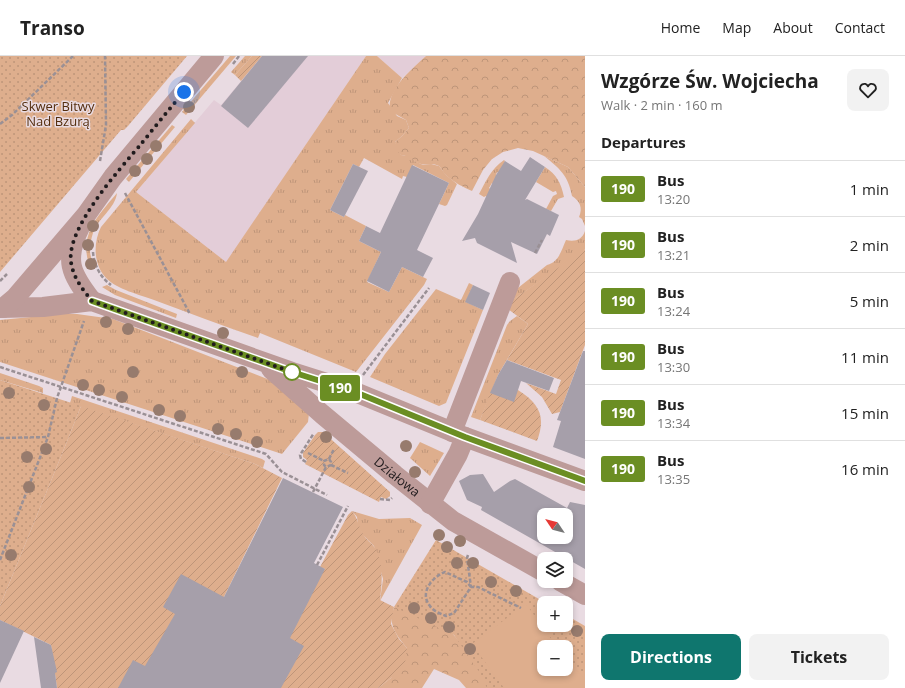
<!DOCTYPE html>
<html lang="en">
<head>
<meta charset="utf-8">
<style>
	body { margin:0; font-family:"Open Sans",sans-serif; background:#f2f2f2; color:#222; height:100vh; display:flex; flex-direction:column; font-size:15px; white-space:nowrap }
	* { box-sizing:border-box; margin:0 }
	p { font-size:13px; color:#767676 }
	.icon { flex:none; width:22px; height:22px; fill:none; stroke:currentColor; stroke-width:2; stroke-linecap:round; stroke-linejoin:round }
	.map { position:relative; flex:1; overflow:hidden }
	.drawer { display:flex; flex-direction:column; background:#fff; width:320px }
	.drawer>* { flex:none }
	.badge { padding:0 8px; border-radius:3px; font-size:14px; line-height:26px }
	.needle { width:26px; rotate:305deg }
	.fabs { position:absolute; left:537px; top:452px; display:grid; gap:8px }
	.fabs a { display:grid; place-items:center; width:36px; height:36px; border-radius:8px; background:#fff; box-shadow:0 2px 6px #0003; font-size:20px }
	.you { position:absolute; width:20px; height:20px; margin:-10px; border:3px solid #fff; border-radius:50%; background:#1a73e8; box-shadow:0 0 0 6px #1a73e833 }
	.map>.badge { position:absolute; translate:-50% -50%; box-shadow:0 0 0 2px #fff }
	h2 { padding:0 16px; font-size:15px; line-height:36px }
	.round { display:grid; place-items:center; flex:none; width:42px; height:42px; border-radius:8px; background:#f2f2f2 }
	.overview { display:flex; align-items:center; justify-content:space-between; height:68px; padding:0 16px }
	h1 { font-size:19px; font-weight:700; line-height:30px }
	.action { display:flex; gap:8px; margin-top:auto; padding:8px 16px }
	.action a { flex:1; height:46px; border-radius:8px; background:#0f766e; color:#fff; font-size:16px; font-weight:700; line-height:46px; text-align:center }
	.action a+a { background:#f2f2f2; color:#222 }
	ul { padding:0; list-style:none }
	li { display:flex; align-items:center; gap:12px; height:56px; padding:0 16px; border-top:1px solid #e0e0e0 }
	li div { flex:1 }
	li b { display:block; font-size:15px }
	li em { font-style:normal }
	li .badge { min-width:44px; font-weight:700; text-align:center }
	header { display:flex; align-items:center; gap:24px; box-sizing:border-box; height:56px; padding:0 20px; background:#fff; border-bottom:1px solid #e0e0e0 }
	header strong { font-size:19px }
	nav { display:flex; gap:22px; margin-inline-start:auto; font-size:14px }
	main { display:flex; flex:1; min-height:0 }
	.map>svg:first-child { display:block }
	.built { fill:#e3cdd8 }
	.grass { fill:url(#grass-tufts) }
	.forest { fill:url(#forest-crowns) }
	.park { fill:url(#park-dots); fill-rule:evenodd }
	.garden { fill:url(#garden-furrows) }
	.pitch { fill:#deae8d }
	.building { fill:#a69faa; fill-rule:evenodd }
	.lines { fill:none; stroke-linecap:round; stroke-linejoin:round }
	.path { stroke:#9a9095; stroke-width:2.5; stroke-dasharray:4 2; stroke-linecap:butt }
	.minor { stroke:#bd9b99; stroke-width:20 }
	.tree { fill:#977b6d }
	.line-casing { stroke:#fff; stroke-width:9 }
	.line { stroke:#6b8e23; stroke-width:6 }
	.walk { stroke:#201b1d; stroke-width:4; stroke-dasharray:0 7.2 }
	.stop-dot { fill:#fff; stroke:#6b8e23; stroke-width:2 }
	.labels { text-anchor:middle; stroke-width:3; stroke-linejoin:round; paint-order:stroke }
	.park-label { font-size:13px; fill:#542d0d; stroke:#e9dbe2 }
	.street-label { font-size:13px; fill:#201b1d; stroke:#e9dbe2 }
</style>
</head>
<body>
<header>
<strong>Transo</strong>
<nav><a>Home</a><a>Map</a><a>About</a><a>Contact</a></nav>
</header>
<main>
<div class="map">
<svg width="585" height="632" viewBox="0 0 585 632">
	<defs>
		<pattern id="grass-tufts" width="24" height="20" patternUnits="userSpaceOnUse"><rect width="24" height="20" fill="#deae8d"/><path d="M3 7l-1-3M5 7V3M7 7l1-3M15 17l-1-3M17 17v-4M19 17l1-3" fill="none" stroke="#be9579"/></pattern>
		<pattern id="forest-crowns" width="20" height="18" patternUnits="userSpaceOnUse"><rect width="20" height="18" fill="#deae8d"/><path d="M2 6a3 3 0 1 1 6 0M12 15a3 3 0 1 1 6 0" fill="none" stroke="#be9579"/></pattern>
		<pattern id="park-dots" width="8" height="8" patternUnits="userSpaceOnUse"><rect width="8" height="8" fill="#deae8d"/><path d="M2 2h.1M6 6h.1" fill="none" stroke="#be9579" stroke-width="1.8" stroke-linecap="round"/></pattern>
		<pattern id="garden-furrows" width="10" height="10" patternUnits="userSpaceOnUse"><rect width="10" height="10" fill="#deae8d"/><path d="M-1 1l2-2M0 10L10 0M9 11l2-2" fill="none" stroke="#be9579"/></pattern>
	</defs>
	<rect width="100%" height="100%" fill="#e9dbe2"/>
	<g class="built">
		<polygon points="262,0 366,0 226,207 136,136 214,44 221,49"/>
		<polygon points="377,0 426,0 402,22"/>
	</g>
	<g class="grass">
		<polygon points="230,0 236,0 186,59 182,56"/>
		<polygon points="245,0 252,0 235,19 231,16"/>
		<path d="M366,0H377L402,22L388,47L397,60L406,64L409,72L402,80L395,86L401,99L409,100L415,105L423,109L431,108L439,110L446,119L457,128L447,149L445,150L439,148L449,127L413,109L407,121L403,120L402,123L364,102L359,111L353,108L330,154L344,161L345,159L366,170L359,185L381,196L367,226L389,236L402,211L427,223L424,229L356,316L260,277L258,282C223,270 189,257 154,244C140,239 117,233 107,223C93,209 93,187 101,171L191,63L195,67L136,136L226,206Z"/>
		<polygon points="172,69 175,71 129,126 126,123"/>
		<path d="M544,100L568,111L585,131V170L582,163L579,161C583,152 580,145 572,140C568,119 560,113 544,100Z"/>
		<path d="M504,104L505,105L500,118L497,116L496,119L498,121L495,129L492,127L489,132L492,134L488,141L486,140L484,141L479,138C486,125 491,113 504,104Z"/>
		<path d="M545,111C557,119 561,127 564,141L558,143L551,155L546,153L553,140L557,138L556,135L553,136L536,126Z"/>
		<path d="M117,137C115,153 98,162 93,177C91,183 90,189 90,196C91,204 94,206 91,214C77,180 97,161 117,137Z"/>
		<path d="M585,175V193L581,197L504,250L509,239L547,209C559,206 561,195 566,184C575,186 582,184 585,175Z"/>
		<polygon points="469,227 473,229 466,246 483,254 446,347 439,350 370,321 385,298 436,233 461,244"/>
		<polygon points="107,229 116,234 177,258 176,262 115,239 102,231"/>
		<polygon points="62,258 77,258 113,263 270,324 309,357 308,366 282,398 0,306 0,264"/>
		<polygon points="517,260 528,268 498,319 480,364 471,361 507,269 510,265"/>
		<polygon points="0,317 39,330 43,332 43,337 0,324"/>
		<polygon points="72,340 262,403 265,405 263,412 255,408 70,347"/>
		<polygon points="420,386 444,397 430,420 410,402"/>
		<polygon points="352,455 379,463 410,462 422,469 380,545 383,523 374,490 363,479 358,470 357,461"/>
	</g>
	<g class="forest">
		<path d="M426,0H585V131L568,111L533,95L518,92L503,96L492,103L483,114L472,135C463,131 455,127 447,120C444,118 442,113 439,110C433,106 426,110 421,108C412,105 411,100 401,99L396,94L395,86L402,80L409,72L406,64L390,55C386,34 412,13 426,0Z"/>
		<path d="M403,543L434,557L501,632H466L459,624L434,613L422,632H378L391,622L407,592C397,580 387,568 394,552C396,549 401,546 403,543Z"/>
	</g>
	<g class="park">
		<polygon points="0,0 187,0 128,70 124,74 121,74 0,216"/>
		<polygon points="0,324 81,350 66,388 0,550"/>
		<path d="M436,484L546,547H544V569H566V559L585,570V632H487L480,617L454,579L394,551ZM544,591H566V613H544Z"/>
	</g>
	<g class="garden">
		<polygon points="252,0 262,0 241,25 235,19"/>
		<polygon points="585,193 585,289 560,356 552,358 542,341 526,327 556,338 561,324 507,304 528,268 504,250"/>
		<path d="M518,334C540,348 546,361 537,385L480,364L490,337Z"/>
		<path d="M81,350L255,408L282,422L221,547L325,513L320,511L348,459L352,455C358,462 358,470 363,478C366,484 372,487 375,492C384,508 382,527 380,544L394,551L391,568L399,583L407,592L405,607L391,622L378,632H57L51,589L0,564V550L66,388Z"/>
		<polygon points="318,376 323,376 390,436 390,440 386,443 381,441 379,446 305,408 307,404 303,401 303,397 315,379"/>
	</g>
	<polygon class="pitch" points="526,548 557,591 544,591 544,613 566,613 566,603 585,623 585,632 504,632 472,588"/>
	<g class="building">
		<polygon points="262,0 308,0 248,72 221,50"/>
		<polygon points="530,101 545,111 525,144 527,143 559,159 550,180 547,178 537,198 511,186 517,207 477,187 475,182 462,185 478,158 496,119 505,105 521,115"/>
		<polygon points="353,108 368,115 344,161 330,154"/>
		<polygon points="412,109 449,127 417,194 433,202 423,221 402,211 389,236 367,225 381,196 359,185 366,170 380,177"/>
		<polygon points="473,229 490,237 483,254 465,246"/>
		<polygon points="583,295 585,295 585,403 553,391 561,365 557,364"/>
		<polygon points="507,304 554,322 549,335 521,325 514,346 490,337 498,319"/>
		<path d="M483,418L494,436L510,425L515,423L567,452L570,446L585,449V513L481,454L482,451L467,444L459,425L470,419ZM544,459H566V481H544Z"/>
		<polygon points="283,422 343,451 314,507 325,513 290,582 304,590 281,632 118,632 133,604 145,610 175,558 163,551 181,518 224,541"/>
		<polygon points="0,564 24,575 0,627"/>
		<polygon points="34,581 51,589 57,616 55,617 57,632 41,632"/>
	</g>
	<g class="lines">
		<g class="path">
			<polyline points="233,8 239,0"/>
			<polyline points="0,68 12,59 73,0"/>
			<polyline points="100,105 106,69 105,0"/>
			<polyline points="125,137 190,258"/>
			<path d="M93,196C94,209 100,221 111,229"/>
			<polyline points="535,197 542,184"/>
			<polyline points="0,225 7,218"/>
			<polyline points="0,311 266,398 282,416 327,439"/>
			<polyline points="363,319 429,232"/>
			<polyline points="0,382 48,381"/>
			<polyline points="308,397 324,405"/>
			<polyline points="329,403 334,393"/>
			<polyline points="306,406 301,403 300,399 314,377"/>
			<polyline points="331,409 348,417"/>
			<polyline points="313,436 326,411 331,409 331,406 329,403 324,405 324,409 326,411"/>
			<polyline points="380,443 390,444 392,442"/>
			<polyline points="468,499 467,502 471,531"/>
			<polyline points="0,504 48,381 57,342 84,265"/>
			<polyline points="317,509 348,450"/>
			<path d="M471,531L467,526L445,516C432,521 419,537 430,550C433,555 441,558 446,560L454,557L471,531H478L521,552"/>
		</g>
		<g class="minor">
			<path d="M80,171C64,204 70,217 92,245"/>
			<polyline points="0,252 43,251 92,245 292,316 355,336 465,381 585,425"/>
			<polyline points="3,252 15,242 86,159 113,121 214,0"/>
			<path id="s1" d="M271,313L322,358L395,419L453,465L544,516"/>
			<polyline points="452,376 510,226"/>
			<polyline points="430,448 458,398 465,381"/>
			<polyline points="560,525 585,539"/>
		</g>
	</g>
	<g class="tree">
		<circle cx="189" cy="51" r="6"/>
		<circle cx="156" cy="90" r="6"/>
		<circle cx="147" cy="103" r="6"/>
		<circle cx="135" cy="115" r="6"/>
		<circle cx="93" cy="170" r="6"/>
		<circle cx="88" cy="189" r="6"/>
		<circle cx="91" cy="208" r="6"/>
		<circle cx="106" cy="266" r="6"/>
		<circle cx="128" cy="273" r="6"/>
		<circle cx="223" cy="277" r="6"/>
		<circle cx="133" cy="316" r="6"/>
		<circle cx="242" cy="316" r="6"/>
		<circle cx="83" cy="329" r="6"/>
		<circle cx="99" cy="334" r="6"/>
		<circle cx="9" cy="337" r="6"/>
		<circle cx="122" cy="341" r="6"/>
		<circle cx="44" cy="349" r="6"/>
		<circle cx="159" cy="354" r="6"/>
		<circle cx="180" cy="360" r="6"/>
		<circle cx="218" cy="373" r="6"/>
		<circle cx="236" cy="378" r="6"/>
		<circle cx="326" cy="381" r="6"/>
		<circle cx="257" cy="386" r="6"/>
		<circle cx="406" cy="390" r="6"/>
		<circle cx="46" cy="393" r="6"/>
		<circle cx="27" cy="401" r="6"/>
		<circle cx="415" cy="416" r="6"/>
		<circle cx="29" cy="431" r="6"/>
		<circle cx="439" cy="479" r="6"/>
		<circle cx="460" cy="485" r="6"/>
		<circle cx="447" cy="491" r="6"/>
		<circle cx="11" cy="499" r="6"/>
		<circle cx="457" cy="507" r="6"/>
		<circle cx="473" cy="507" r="6"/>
		<circle cx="491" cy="526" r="6"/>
		<circle cx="516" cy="535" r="6"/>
		<circle cx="414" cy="552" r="6"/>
		<circle cx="431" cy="562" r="6"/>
		<circle cx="449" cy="571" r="6"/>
		<circle cx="577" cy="575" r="6"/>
		<circle cx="470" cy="593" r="6"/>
	</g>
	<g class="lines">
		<defs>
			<polyline id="line" points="92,245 292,316 355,336 465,381 585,425"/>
		</defs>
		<use href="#line" class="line-casing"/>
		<use href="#line" class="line"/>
		<path class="walk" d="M184,36C169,53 155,71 141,88C120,113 66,172 71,206C73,221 82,233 92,245L292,316"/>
	</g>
	<circle class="stop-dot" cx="292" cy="316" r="8"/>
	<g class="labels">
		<g class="park-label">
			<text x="58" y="55">Skwer Bitwy<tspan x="58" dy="15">Nad Bzurą</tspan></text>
		</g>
		<g class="street-label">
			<text dy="5" stroke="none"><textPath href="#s1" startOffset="166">Działowa</textPath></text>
		</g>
	</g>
</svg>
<div class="fabs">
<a><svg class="needle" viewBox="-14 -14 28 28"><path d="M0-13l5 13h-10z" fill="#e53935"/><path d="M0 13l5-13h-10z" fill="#767676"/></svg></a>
<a><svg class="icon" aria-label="layers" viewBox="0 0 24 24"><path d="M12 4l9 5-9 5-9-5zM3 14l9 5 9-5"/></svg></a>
<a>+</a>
<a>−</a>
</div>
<div class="you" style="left:184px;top:36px"></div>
<b class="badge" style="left:340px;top:332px;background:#6b8e23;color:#fff">190</b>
</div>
<section class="drawer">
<div class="overview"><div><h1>Wzgórze Św. Wojciecha</h1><p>Walk · 2 min · 160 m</p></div><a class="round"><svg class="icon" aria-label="heart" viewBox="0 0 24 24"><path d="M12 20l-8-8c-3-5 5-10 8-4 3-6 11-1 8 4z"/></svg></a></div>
<h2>Departures</h2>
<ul>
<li><span class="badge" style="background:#6b8e23;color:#fff">190</span><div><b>Bus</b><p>13:20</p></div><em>1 min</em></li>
<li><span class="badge" style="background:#6b8e23;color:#fff">190</span><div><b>Bus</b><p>13:21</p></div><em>2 min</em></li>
<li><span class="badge" style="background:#6b8e23;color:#fff">190</span><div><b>Bus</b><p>13:24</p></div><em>5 min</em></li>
<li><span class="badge" style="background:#6b8e23;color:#fff">190</span><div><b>Bus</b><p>13:30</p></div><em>11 min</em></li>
<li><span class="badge" style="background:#6b8e23;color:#fff">190</span><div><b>Bus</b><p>13:34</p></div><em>15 min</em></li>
<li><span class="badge" style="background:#6b8e23;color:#fff">190</span><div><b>Bus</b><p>13:35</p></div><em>16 min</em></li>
</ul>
<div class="action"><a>Directions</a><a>Tickets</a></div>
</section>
</main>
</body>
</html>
